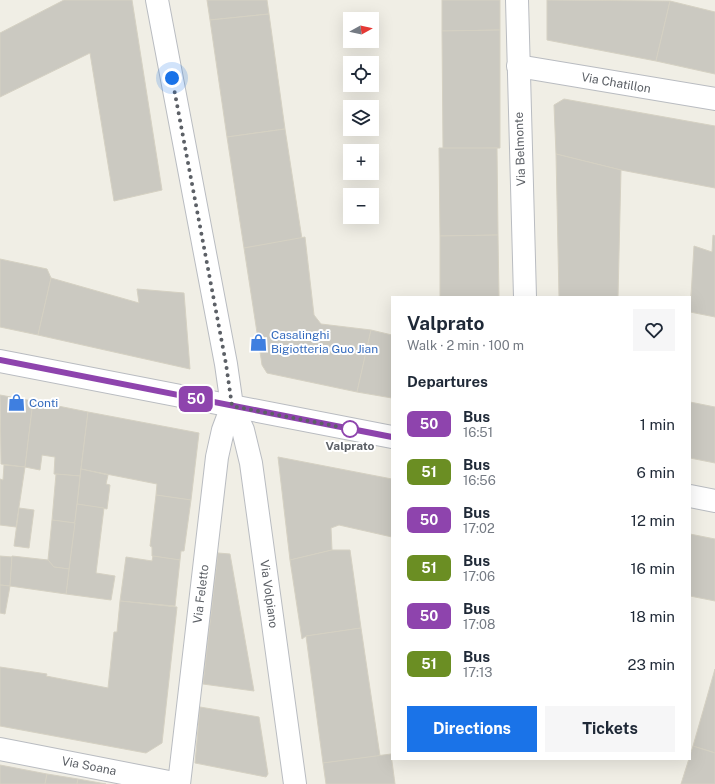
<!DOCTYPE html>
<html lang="en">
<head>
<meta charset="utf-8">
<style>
	body { margin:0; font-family:"Public Sans",sans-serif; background:#f6f6f7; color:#1f2937; height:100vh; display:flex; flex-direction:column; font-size:15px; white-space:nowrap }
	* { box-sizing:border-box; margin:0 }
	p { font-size:13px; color:#747a83 }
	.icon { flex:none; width:22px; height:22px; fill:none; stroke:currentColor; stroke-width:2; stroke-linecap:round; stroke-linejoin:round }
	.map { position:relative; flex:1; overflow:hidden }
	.sheet { position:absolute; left:391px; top:296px; width:300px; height:464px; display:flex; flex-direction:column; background:#fff; border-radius:0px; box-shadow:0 4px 16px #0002 }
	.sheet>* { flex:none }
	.badge { padding:0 8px; border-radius:6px; font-size:14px; line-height:26px }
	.needle { width:26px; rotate:82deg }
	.fabs { position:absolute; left:343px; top:12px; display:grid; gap:8px }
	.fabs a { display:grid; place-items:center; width:36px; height:36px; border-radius:0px; background:#fff; box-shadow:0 4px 16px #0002; font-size:20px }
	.you { position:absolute; width:20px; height:20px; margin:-10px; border:3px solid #fff; border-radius:50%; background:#1a73e8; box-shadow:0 0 0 6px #1a73e833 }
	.map>.badge { position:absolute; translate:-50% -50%; box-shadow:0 0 0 2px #fff }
	h2 { padding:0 16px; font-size:15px; line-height:36px }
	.round { display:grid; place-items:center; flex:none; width:42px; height:42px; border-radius:0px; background:#f6f6f7 }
	.headline { display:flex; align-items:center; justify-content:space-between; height:68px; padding:0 16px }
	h1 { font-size:19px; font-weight:700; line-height:30px }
	.action { display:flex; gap:8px; margin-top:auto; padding:8px 16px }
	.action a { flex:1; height:46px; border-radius:0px; background:#1a73e8; color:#fff; font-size:16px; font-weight:700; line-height:46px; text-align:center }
	.action a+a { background:#f6f6f7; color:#1f2937 }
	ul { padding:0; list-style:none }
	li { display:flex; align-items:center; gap:12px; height:48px; padding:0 16px }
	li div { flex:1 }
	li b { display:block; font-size:15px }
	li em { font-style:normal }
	li .badge { min-width:44px; font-weight:700; text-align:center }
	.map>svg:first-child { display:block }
	.building { fill:#cbc9c1; stroke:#d5d1c3 }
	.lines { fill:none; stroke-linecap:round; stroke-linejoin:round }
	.minor-casing { stroke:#b9bcc1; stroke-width:24 }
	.tertiary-casing { stroke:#b9bcc1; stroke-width:24 }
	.minor { stroke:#fff; stroke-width:22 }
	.tertiary { stroke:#fff; stroke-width:22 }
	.line-casing { stroke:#fff; stroke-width:9 }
	.line { stroke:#8e44ad; stroke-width:6 }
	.walk { stroke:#5c6066; stroke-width:4; stroke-dasharray:0 7.2 }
	.stop-dot { fill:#fff; stroke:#8e44ad; stroke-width:2 }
	.labels { text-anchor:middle; stroke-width:4; stroke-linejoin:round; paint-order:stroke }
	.street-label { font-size:12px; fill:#5c6066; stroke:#fff }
	.shop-label { font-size:12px; fill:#366cbe; stroke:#fff; text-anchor:start }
	.stop-label { font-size:12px; font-weight:bold; fill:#5c6066; stroke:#fff }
</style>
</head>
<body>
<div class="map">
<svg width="715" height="784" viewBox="0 0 715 784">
	<rect width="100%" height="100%" fill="#f0eee5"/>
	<g class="building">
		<polygon points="64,0 132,0 162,190 114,201 90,53 0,97 0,33"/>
		<polygon points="207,0 267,0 269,14 210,20"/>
		<polygon points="442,0 500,0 500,30 442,31"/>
		<polygon points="547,0 670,1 656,61 547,40"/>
		<polygon points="670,1 715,12 715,74 656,61"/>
		<polygon points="269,14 285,129 227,137 210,20"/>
		<polygon points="500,30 500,148 443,149 442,31"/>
		<polygon points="564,99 715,126 715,188 621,170 556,154 554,105"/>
		<polygon points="285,129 302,239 244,248 227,137"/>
		<polygon points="439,148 497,148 498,235 440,236"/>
		<polygon points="556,154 621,170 618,297 559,297"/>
		<polygon points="498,235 499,297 440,297 440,236"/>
		<polygon points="713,235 715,236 715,317 690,312 694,246 712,252"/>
		<polygon points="305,237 314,315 321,324 371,330 357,392 267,373 262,365 244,248"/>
		<polygon points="0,259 47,269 51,278 38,335 0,327"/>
		<polygon points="51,278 139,303 137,289 184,293 190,369 38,335"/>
		<polygon points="371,330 392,335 392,398 357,392"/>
		<polygon points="0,395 33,401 25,467 1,464"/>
		<polygon points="33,401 88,412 80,476 54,474 55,457 42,455 40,470 25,467"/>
		<polygon points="690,402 715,407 715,463 690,458"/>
		<polygon points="88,412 199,433 191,500 156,495 157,484 81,469"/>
		<polygon points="278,457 392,479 392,537 339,525 331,528 332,550 290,560"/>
		<polygon points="4,465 25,467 16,527 0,525 0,479 3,480"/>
		<polygon points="81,469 108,475 106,484 110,485 107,509 77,504"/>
		<polygon points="56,474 80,476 75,523 52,520"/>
		<polygon points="156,495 191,500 184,551 181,551 180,560 152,556 152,547 150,546"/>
		<polygon points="77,504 104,508 96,573 115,576 111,600 66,594"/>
		<polygon points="19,508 34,510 29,548 14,546"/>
		<polygon points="52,520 75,523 69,569 54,567 48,560"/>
		<polygon points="690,534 715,539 715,601 690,596"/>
		<polygon points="332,550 350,550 361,628 306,636 302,639 290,560"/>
		<polygon points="218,553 230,554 254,691 203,684"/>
		<polygon points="0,556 12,557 10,586 0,585"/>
		<polygon points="12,556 48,560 54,567 69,569 66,594 10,586"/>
		<polygon points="153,556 180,560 175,606 120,601 126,557 152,561"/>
		<polygon points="0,585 10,586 5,614 0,613"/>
		<polygon points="120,601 177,607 162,743 146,753 0,726 0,667 47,674 46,676 108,688 114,632 117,632"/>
		<polygon points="361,628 380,756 323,763 306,636"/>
		<polygon points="715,669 715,753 693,746"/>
		<polygon points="200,707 259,717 268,774 266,777 195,763"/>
		<polygon points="693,746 715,753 715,784 681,784"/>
		<polygon points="391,754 395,784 326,784 323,763"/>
		<polygon points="0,765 47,774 45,784 0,784"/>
		<polygon points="47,774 78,779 77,784 45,784"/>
		<polygon points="78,779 106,784 77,784"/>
	</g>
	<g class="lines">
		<defs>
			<g id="minor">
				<polyline points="157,0 226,364 232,406 243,430 251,463 295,784"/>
				<polyline points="517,0 525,297"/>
				<polyline points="518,66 715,99"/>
				<polyline points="0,749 179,784"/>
				<polyline points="179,784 217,457 223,430 232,406"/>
			</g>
			<g id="tertiary">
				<polyline points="0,361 392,437"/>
				<polyline points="690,496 715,501"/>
			</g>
		</defs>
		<use href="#minor" class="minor-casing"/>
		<use href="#tertiary" class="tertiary-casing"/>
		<use href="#minor" class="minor"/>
		<use href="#tertiary" class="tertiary"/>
	</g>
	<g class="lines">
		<defs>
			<polyline id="line" points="0,360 392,437"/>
		</defs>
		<use href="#line" class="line-casing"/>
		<use href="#line" class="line"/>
		<polyline class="walk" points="172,78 226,364 232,406 350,429"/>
	</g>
	<defs>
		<symbol id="shop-bare" viewBox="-9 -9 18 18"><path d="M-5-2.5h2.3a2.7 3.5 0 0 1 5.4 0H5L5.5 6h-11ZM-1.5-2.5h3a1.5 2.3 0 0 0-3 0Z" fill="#3f7fe0" stroke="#fff" stroke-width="2.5" paint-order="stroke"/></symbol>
	</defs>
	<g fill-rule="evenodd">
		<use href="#shop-bare" x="246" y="330" width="25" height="25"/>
		<use href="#shop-bare" x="4" y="390" width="25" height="25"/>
	</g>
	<circle class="stop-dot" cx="350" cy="429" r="8"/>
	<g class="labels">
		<g class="street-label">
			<text transform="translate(616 83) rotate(10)" y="4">Via Chatillon</text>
			<text transform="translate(520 149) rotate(-92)" y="4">Via Belmonte</text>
			<text transform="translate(201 594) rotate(-83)" y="4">Via Feletto</text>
			<text transform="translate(269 594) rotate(82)" y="4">Via Volpiano</text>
			<text transform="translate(89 766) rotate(11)" y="4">Via Soana</text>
		</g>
		<g class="shop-label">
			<text x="271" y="339">Casalinghi<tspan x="271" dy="14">Bigiotteria Guo Jian</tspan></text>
			<text x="29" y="407">Conti</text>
		</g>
		<g class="stop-label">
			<text x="350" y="450">Valprato</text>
		</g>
	</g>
</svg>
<div class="fabs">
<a><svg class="needle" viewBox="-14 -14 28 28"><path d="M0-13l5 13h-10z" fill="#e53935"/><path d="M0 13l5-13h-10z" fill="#747a83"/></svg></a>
<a><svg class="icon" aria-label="locate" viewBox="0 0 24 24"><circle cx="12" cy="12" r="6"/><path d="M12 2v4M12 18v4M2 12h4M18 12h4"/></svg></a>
<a><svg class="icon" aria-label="layers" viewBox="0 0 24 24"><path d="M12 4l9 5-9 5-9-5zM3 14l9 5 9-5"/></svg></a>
<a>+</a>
<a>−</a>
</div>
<div class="you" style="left:172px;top:78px"></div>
<b class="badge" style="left:196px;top:399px;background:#8e44ad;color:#fff">50</b>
<section class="sheet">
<div class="headline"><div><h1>Valprato</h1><p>Walk · 2 min · 100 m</p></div><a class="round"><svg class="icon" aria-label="heart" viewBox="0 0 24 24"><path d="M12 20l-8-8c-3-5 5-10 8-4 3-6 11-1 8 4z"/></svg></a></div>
<h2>Departures</h2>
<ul>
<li><span class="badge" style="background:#8e44ad;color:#fff">50</span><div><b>Bus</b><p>16:51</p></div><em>1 min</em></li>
<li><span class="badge" style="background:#6b8e23;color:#fff">51</span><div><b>Bus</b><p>16:56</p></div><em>6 min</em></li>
<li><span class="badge" style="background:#8e44ad;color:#fff">50</span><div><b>Bus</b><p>17:02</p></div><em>12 min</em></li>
<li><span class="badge" style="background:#6b8e23;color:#fff">51</span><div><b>Bus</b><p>17:06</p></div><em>16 min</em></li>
<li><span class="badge" style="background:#8e44ad;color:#fff">50</span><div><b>Bus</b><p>17:08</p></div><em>18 min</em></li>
<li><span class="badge" style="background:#6b8e23;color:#fff">51</span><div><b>Bus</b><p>17:13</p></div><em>23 min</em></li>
</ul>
<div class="action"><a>Directions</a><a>Tickets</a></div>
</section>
</div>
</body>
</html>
